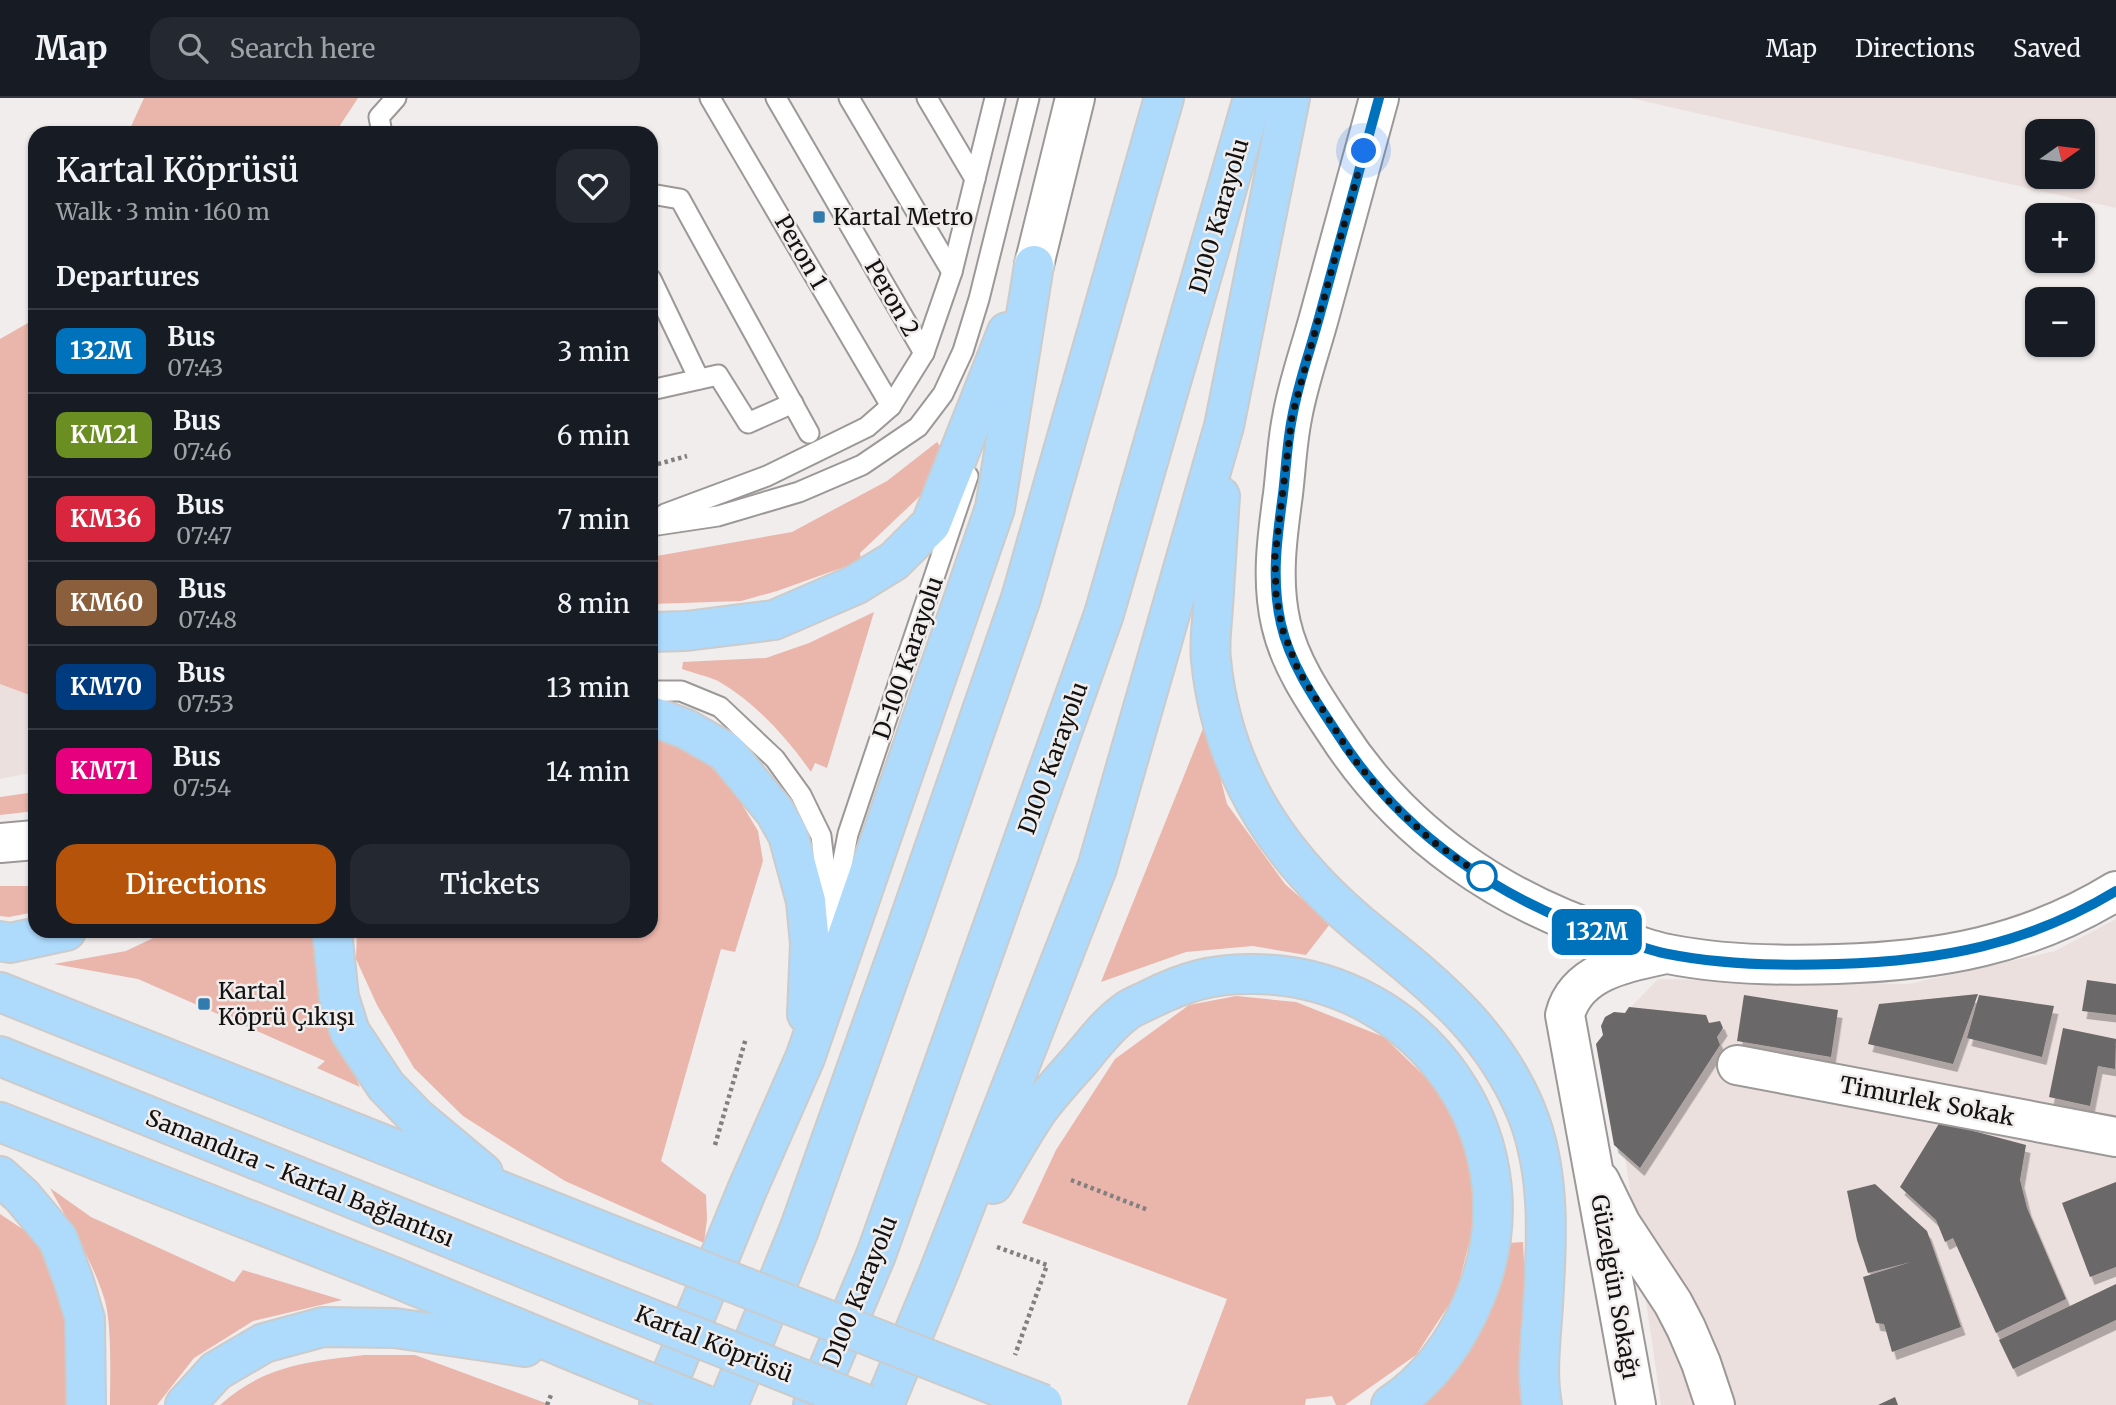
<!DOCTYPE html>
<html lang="en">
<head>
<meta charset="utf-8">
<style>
	body { margin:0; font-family:Merriweather,serif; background:#242831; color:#f1f3f6; height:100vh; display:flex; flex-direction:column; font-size:26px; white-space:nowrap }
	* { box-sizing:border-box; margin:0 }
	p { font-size:23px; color:#9ea1a6 }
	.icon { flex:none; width:38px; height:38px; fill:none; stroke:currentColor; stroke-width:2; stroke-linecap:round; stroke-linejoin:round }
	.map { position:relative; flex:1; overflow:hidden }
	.side { position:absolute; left:28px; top:28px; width:630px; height:812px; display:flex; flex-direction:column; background:#171b24; border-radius:21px; box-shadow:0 2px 5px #0004 }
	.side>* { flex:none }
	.badge { padding:0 14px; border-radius:10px; font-size:24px; line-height:46px }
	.needle { width:46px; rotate:76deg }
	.controls { position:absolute; left:2025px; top:21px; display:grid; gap:14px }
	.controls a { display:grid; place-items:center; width:70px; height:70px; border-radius:14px; background:#171b24; box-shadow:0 2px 5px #0004; font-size:35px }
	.you { position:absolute; width:35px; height:35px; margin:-18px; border:5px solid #fff; border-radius:50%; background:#1a73e8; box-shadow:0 0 0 10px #1a73e833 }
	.map>.badge { position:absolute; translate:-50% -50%; box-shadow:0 0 0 4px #fff }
	h2 { padding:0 28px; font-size:26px; line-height:63px }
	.round { display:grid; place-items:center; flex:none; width:74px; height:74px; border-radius:21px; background:#242831 }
	.headline { display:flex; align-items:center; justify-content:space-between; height:119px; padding:0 28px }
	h1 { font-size:33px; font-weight:600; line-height:52px }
	.button { display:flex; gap:14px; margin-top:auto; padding:14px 28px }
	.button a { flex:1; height:80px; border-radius:21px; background:#b45309; color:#fff; font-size:28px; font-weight:600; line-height:80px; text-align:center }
	.button a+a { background:#242831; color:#f1f3f6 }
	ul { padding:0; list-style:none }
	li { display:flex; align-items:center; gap:21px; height:84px; padding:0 28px; border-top:2px solid #363941 }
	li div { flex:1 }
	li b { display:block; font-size:26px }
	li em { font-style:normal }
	li .badge { min-width:77px; font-weight:700; text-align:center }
	header { display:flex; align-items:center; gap:42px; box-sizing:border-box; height:98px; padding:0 35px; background:#171b24; border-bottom:2px solid #363941 }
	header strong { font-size:33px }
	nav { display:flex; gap:38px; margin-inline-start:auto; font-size:24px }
	.search { width:490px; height:63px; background:#242831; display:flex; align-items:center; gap:18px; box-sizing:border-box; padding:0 24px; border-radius:21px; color:#9ea1a6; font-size:26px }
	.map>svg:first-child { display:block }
	.built { fill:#ece0de; fill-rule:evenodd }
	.green { fill:#eab5ab }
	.building { fill:#6b6867; filter:url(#shadow) }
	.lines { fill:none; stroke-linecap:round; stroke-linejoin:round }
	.lane-casing { stroke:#9b9897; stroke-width:23 }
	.street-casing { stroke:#9b9897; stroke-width:42 }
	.secondary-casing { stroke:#9b9897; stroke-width:42 }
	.highway-casing { stroke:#cbcbcb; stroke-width:42 }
	.path { stroke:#82807f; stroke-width:4.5; stroke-dasharray:3.5 3.5; stroke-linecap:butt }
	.lane { stroke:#fff; stroke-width:19 }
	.street { stroke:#fff; stroke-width:38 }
	.secondary { stroke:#fff; stroke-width:38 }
	.highway { stroke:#aedafc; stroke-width:38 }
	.highway-bridge-casing { stroke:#cbcbcb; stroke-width:42; stroke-linecap:butt }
	.highway-bridge { stroke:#aedafc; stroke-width:38 }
	.line-casing { stroke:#fff; stroke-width:16 }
	.line { stroke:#0072bc; stroke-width:10 }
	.walk { stroke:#131212; stroke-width:7; stroke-dasharray:0 12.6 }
	.poi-dot { fill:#317baf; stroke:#f0edec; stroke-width:2.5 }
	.stop-dot { fill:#fff; stroke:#0072bc; stroke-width:3.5 }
	.labels { text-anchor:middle; stroke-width:5; stroke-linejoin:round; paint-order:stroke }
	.street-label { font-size:23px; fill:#131212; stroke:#f0edec }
	.poi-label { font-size:23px; fill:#131212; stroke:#f0edec; text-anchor:start }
</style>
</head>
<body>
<header>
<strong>Map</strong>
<div class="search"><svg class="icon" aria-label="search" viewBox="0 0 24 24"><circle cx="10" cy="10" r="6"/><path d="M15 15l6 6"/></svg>Search here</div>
<nav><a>Map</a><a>Directions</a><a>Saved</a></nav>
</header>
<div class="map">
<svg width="2116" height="1307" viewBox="0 0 2116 1307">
	<defs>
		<filter id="shadow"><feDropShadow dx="4.5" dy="8" stdDeviation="0" flood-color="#0004"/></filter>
	</defs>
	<rect width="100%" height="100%" fill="#f0edec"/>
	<g class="built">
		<path d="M1630,0H2116V110ZM2037,33H2082V79H2037Z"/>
		<polygon points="35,439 35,674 0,681 0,545"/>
		<polygon points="2116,821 2116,1307 1661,1307 1607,934 1658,881 1908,886 2055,853"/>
	</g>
	<g class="green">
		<polygon points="144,0 358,0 335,35 128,35"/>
		<polygon points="35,221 35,599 0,586 0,241"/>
		<polygon points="937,344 943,352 921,397 860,455 861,463 777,493 741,503 651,506 651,459 792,434 887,383"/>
		<path d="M874,514L827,670L815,665L811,674C787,640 755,604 718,583C707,578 693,575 682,571L683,564L766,560L809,545Z"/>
		<polygon points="1206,623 1227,706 1285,786 1330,826 1306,857 1253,848 1186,854 1101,884"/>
		<polygon points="651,630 704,660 740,703 758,733 763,763 735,854 721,851 661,1063 706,1097 707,1121 704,1145 565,1083 463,1018 414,970 377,907 356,861 357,833 651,833"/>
		<polygon points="35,694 35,713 0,717 0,699"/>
		<polygon points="0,788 35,788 35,814 9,819 0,818"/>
		<polygon points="168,833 312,833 322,905 360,989 317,970 325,963 138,881 54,866 126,853"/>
		<polygon points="1236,898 1296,904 1384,939 1445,998 1475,1060 1472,1134 1456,1196 1416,1257 1345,1307 1336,1307 1332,1298 1306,1301 1305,1307 1187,1307 1227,1201 1022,1125 1056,1052 1115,961 1189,907"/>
		<path d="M50,1090L91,1119L234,1184L243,1172L342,1202L253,1223L194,1260L157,1307H110C110,1280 112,1228 105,1203C93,1163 70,1127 50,1090Z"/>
		<polygon points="0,1116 30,1136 55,1175 69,1221 68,1307 0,1307"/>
		<path d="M1523,1144L1526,1204L1520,1289L1524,1307H1420C1438,1291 1458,1275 1469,1254C1488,1220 1498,1182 1509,1145Z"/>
		<path d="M364,1257H415L551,1307H220C265,1267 307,1264 364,1257Z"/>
	</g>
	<g class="building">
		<polygon points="2087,882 2116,886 2116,917 2082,913"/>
		<polygon points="1978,896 1953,966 1868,946 1879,906"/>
		<polygon points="1744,897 1838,912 1831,959 1737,943"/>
		<polygon points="1979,897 2054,908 2042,959 1967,940"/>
		<polygon points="1629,909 1706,917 1709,925 1720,923 1723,930 1717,939 1720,947 1640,1070 1614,1047 1596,946 1603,937 1601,928 1605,919 1614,914 1625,915"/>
		<polygon points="2063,930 2116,941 2115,971 2098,968 2090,1008 2049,999"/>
		<polygon points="1940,1024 2026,1047 2020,1082 2027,1110 2066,1201 1996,1235 1953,1140 1945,1144 1936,1122 1900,1089"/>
		<polygon points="2116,1084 2116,1169 2090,1179 2062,1105"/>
		<polygon points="1875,1086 1927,1133 1961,1229 1892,1254 1884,1226 1876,1225 1863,1179 1911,1164 1868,1175 1857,1142 1847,1093"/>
		<polygon points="2116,1186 2116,1222 2013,1271 1999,1242"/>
		<polygon points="1895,1299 1898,1307 1878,1307"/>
	</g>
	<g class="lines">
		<defs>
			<g id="lane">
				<polyline points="710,0 891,308"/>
				<polyline points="776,0 924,255"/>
				<polyline points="849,0 952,174"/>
				<polyline points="927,0 975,81"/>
				<polyline points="382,35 379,19 396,0"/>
				<polyline points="651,96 680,101 809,335"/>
				<polyline points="651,181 699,281"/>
				<polyline points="651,292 718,277 748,325 793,305"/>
				<polyline points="665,416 767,378 867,329 891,308 924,255 952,174 995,0"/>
				<polyline points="651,428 718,418 799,394 862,367 918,329 943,296 963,253 979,201 1029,0"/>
				<polyline points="651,593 681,593 720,609 775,661 801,697 821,738 826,780 823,806"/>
				<polyline points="825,855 848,736 968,378"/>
			</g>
			<g id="street">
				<polyline points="1737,967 2116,1039"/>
				<polyline points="1600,1083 1621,1126 1673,1205 1686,1230 1701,1265 1715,1307"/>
			</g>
			<g id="secondary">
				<path d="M1379,0C1359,72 1340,144 1320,216C1311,250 1298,285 1292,320C1287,345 1286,371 1283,396C1277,440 1271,483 1281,526C1290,566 1315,602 1337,635C1403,737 1502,804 1616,840C1633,846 1651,853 1668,856C1723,867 1781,868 1837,866C1939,863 2028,847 2116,793"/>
				<polyline points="1034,167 1075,0"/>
				<polyline points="0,745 35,742"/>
				<path d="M1636,1307L1565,917C1576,873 1627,864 1666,856"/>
			</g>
			<g id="highway">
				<path d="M1220,398C1218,435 1215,472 1213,509C1212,526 1209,545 1211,562C1223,680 1284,767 1376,840C1439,890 1494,936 1526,1013C1551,1074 1547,1143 1543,1207C1541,1240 1536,1274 1542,1307"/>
				<polyline points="651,534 686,533 774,522 855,487 894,463 931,426 1007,234"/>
				<polyline points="651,618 686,631 726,654 775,714 788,737 806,803 810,846 807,916"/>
				<polyline points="332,833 339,899 350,934 386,988 416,1019 483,1075"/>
				<polyline points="0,843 10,845 66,833"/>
				<polyline points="0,894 624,1142"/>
				<polyline points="0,958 601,1201"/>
				<polyline points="0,1024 394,1179 582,1257"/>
				<polyline points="0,1078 22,1098 58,1141 74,1184 85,1221 86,1307"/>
				<path d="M993,1086C1007,1062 1021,1037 1037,1013C1050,995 1066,978 1081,961C1094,945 1108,927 1124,915C1131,909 1140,906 1148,902C1184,884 1213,875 1254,876C1423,877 1543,1048 1472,1206C1454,1247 1428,1282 1391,1307"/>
				<polyline points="185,1307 216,1273 264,1245 323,1229 395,1230 525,1249"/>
				<polyline points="659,1307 747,1092 805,960 995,410 1034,167"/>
				<polyline points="728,1307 799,1132 907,829 1021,500 1164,0"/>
				<polyline points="813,1307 876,1157 1104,516 1253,0"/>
				<polyline points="884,1307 939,1174 1097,770 1224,328 1290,0"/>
			</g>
		</defs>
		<use href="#lane" class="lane-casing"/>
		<use href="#street" class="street-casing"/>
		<use href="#secondary" class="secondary-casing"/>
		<use href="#highway" class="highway-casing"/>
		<g class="path">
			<polyline points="651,368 687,358"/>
			<polyline points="715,1047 746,940"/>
			<polyline points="1071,1082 1148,1112"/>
			<polyline points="997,1149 1047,1167 1015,1257"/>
			<polyline points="547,1307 551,1297"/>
		</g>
		<use href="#lane" class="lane"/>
		<use href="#street" class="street"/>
		<use href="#secondary" class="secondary"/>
		<use href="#highway" class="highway"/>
		<defs>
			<g id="highway-bridge">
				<polyline points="624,1142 1043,1306"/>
				<polyline points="601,1201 867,1307"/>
				<polyline points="582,1257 705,1307"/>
			</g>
		</defs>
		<use href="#highway-bridge" class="highway-bridge-casing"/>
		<use href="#highway-bridge" class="highway-bridge"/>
	</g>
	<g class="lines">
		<defs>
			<path id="line" d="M1379,0C1359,72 1340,144 1320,216C1311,250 1298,285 1292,320C1287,345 1286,371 1283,396C1277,440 1271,482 1281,526C1290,566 1315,602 1337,635C1401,736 1503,805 1616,840C1633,846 1651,853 1668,856C1723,867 1781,868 1837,866C1939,863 2027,847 2116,793"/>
		</defs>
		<use href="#line" class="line-casing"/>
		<use href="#line" class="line"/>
		<polyline class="walk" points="1364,53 1292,318 1275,458 1276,497 1282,530 1298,572 1353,660 1389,703 1432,743 1482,778"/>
	</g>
	<g class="poi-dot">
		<rect x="812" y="112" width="14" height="14" rx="3.5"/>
		<rect x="197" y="899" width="14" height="14" rx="3.5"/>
	</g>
	<circle class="stop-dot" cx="1482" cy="778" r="14"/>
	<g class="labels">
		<g class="street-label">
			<text transform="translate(1219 118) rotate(-74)" y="8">D100 Karayolu</text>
			<text transform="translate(801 154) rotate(60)" y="8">Peron 1</text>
			<text transform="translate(892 200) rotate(60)" y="8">Peron 2</text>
			<text transform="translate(908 560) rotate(-71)" y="8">D-100 Karayolu</text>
			<text transform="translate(1053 660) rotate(-70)" y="8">D100 Karayolu</text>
			<text transform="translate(1927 1003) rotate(11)" y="8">Timurlek Sokak</text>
			<text transform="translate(300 1080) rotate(22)" y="8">Samandıra - Kartal Bağlantısı</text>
			<text transform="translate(1615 1189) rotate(80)" y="8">Güzelgün Sokağı</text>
			<text transform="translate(860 1193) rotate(-68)" y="8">D100 Karayolu</text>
			<text transform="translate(714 1246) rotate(22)" y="8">Kartal Köprüsü</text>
		</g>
		<g class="poi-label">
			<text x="833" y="127">Kartal Metro</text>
			<text x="218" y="901">Kartal<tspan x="218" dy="26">Köprü Çıkışı</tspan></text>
		</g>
	</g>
</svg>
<div class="controls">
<a><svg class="needle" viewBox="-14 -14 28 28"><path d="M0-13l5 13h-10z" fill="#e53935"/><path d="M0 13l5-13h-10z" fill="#9ea1a6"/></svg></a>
<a>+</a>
<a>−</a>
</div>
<div class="you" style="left:1364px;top:53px"></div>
<b class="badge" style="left:1597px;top:834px;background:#0072bc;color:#fff">132M</b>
<section class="side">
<div class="headline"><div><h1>Kartal Köprüsü</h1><p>Walk · 3 min · 160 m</p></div><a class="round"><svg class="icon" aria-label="heart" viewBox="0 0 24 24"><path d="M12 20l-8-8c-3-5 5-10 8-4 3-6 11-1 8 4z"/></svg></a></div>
<h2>Departures</h2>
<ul>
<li><span class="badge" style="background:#0072bc;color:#fff">132M</span><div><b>Bus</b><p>07:43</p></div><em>3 min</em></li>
<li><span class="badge" style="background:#6b8e23;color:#fff">KM21</span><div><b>Bus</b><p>07:46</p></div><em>6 min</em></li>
<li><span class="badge" style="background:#d7263d;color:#fff">KM36</span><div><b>Bus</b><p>07:47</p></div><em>7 min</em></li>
<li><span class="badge" style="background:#8b5e3c;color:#fff">KM60</span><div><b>Bus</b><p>07:48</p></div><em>8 min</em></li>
<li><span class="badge" style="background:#003b80;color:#fff">KM70</span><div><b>Bus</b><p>07:53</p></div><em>13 min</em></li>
<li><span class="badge" style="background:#e6007e;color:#fff">KM71</span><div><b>Bus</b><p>07:54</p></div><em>14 min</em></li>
</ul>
<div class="button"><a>Directions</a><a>Tickets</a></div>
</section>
</div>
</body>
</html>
